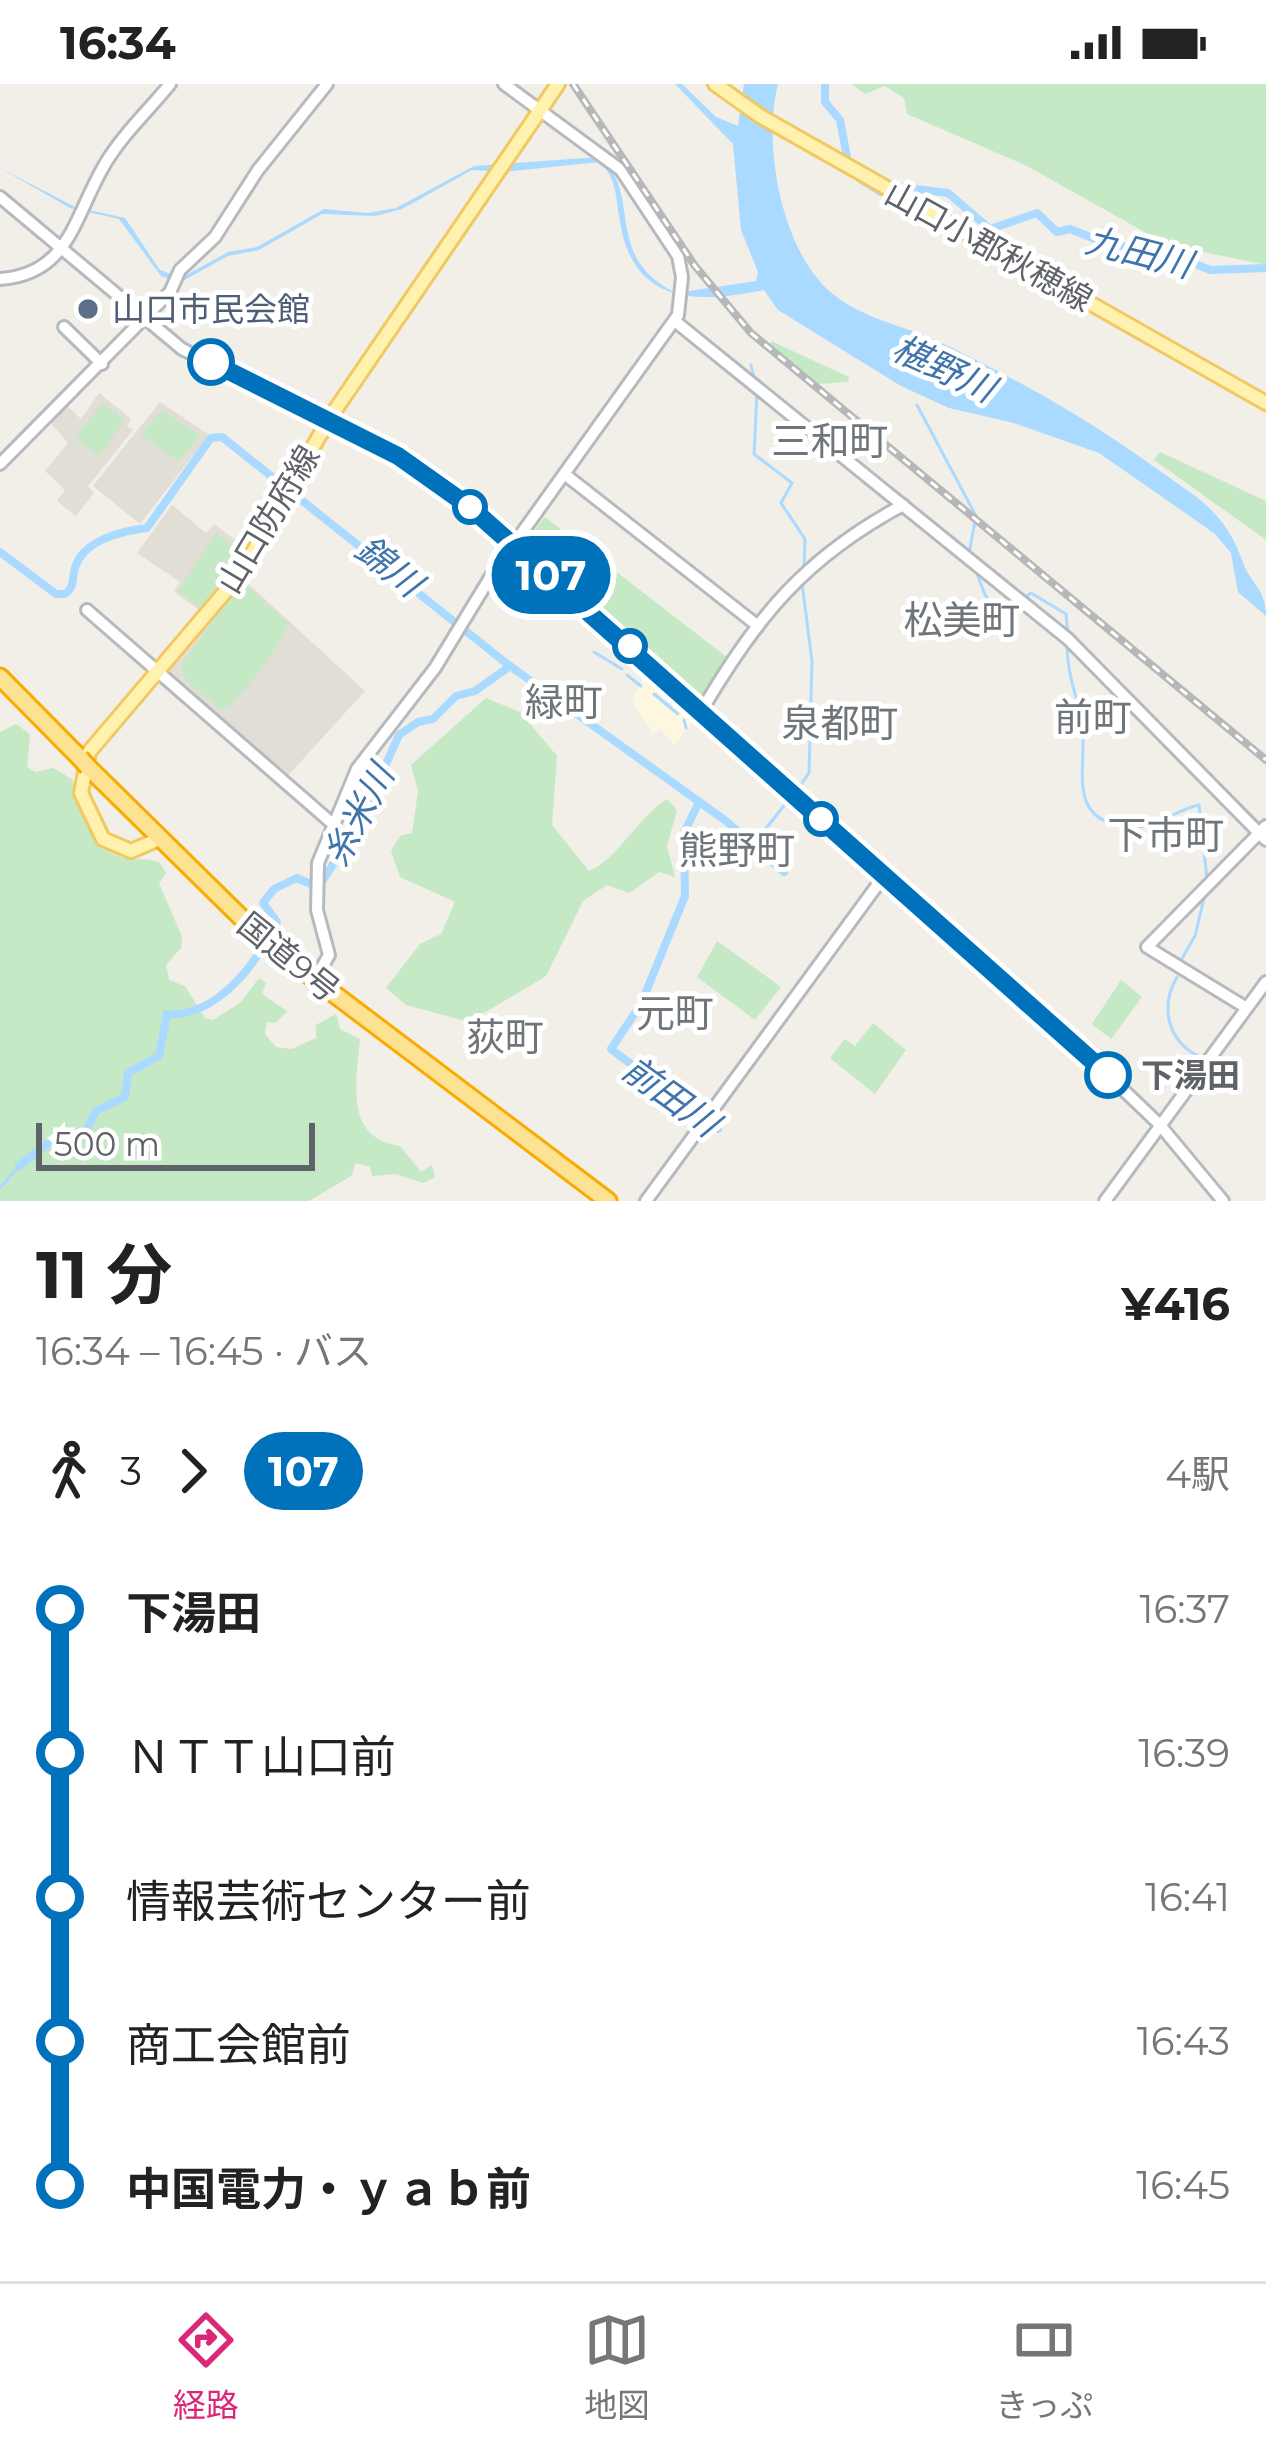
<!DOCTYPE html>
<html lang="ja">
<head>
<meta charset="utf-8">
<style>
	body { margin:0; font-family:Montserrat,"Noto Sans JP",sans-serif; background:#f2f2f2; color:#222; height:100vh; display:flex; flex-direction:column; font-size:45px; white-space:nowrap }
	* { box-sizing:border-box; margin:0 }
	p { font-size:39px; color:#767676 }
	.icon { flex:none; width:66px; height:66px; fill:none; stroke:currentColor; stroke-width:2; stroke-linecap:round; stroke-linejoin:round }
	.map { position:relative; height:1117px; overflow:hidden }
	.sheet { display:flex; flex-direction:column; background:#fff; flex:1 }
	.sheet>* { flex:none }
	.badge { padding:0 24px; border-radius:39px; font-size:42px; line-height:78px }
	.scale { position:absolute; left:36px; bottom:30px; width:279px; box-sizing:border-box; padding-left:12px; border:6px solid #5f6368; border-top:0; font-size:33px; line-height:42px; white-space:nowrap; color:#5f6368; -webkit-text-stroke:9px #fff; paint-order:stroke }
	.map>.badge { position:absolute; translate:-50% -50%; box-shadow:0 0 0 6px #fff }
	.legs { display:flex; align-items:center; gap:18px; height:132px; padding:0 36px; font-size:39px }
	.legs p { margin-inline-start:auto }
	.head { display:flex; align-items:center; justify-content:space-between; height:204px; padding:0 36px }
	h1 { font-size:66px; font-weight:700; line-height:90px }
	ul { padding:0 36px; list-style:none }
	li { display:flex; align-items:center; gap:42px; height:144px; font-size:45px }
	li i { display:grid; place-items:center; width:18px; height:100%; margin:0 15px; background:currentColor }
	li i::after { content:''; width:30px; height:30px; margin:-15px; border:9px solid; border-radius:50%; background:#fff }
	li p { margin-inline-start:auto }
	li:first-child i { background:linear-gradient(#0000 50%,currentColor 0) }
	li:last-child i { background:linear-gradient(currentColor 50%,#0000 0) }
	.status { display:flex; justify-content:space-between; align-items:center; height:84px; padding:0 60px; background:#fff; direction:ltr }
	.status svg { height:33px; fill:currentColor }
	.tabs { display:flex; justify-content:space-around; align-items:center; height:168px; border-top:3px solid #e0e0e0; background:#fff; font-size:33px; color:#767676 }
	.tabs a { display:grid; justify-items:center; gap:6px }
	.tabs .selected { color:#db2777 }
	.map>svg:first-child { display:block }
	.commercial { fill:#fef7e0 }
	.education { fill:#e1ded6 }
	.green { fill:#c5e8c5 }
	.water { fill:#aadaff }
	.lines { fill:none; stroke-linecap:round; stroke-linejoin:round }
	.stream { stroke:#aadaff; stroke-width:3 }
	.river { stroke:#aadaff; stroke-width:8 }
	.secondary-casing { stroke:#b6babf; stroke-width:16 }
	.primary-casing { stroke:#f2c960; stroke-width:18 }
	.highway-casing { stroke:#f9ab00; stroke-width:21 }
	.secondary { stroke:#fff; stroke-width:10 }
	.primary { stroke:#fff2af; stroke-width:12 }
	.highway { stroke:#fde293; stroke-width:15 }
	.rail-casing { stroke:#b6b7b8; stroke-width:8 }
	.rail { stroke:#fff; stroke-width:3; stroke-dasharray:9; stroke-linecap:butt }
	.highway-bridge-casing { stroke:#f9ab00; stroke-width:21; stroke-linecap:butt }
	.highway-bridge { stroke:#fde293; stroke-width:15 }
	.line-1-casing { stroke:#fff; stroke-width:27 }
	.line-1 { stroke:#0072bc; stroke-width:18 }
	.service-dot { fill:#5c6f8a; stroke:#fff; stroke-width:4.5 }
	.stop-1-dot { fill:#fff; stroke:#0072bc; stroke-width:6 }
	.labels { text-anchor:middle; stroke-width:10; stroke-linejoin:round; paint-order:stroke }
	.street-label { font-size:33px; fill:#5f6368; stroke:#fff }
	.service-label { font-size:33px; fill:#4e5e75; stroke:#fff; text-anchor:start }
	.stop-label { font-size:33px; font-weight:bold; fill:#5f6368; stroke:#fff; text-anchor:start }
	.water-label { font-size:36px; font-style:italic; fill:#4174aa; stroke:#fff }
	.quarter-label { font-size:39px; fill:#70757a; stroke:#fff }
</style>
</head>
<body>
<div class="status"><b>16:34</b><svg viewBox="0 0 49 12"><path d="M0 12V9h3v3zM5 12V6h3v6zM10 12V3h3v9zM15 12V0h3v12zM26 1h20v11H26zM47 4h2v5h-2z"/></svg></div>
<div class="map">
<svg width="1266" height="1117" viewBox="0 0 1266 1117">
	<rect width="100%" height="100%" fill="#f1efe8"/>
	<polygon class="commercial" points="647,587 661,599 654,613 677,630 671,620 677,613 698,632 688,643 683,637 686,646 674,661 660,645 653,650 632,617"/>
	<g class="education">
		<polygon points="99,309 131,335 127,342 133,346 88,402 94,409 76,432 57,417 65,406 45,387 68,359 50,338 67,322 81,335"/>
		<polygon points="160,318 209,351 140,440 93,402"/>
		<polygon points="172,421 206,449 214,440 247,465 203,529 174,508 180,498 137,469"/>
		<polygon points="243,495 365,607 284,696 166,587"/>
	</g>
	<g class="green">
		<polygon points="852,0 1266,0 1266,181 1166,160 1027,82 907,30 904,14 885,2 865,10"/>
		<polygon points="771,257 849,293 848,298 818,300 769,263"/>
		<polygon points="102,319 125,336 99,372 76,353"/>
		<polygon points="161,326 200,352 178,377 141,351"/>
		<polygon points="1160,368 1266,417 1266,456 1154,376"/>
		<polygon points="545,433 728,574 704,612 694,613 532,462 529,453"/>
		<polygon points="216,449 243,470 203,526 178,507"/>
		<polygon points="242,498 289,540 263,584 229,623 220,625 186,596 181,581"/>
		<path d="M486,614L520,628L557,672L552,741L589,787C616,777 638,733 667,715L677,726L667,762L675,793L659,788L629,809L607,801L583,817L546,892L469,938L406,921L386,904L420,860L441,850L455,818L400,793L391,767L400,752L412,749L418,707L411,681Z"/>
		<path d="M16,640L30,650L27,683L36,688L53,684L72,695C85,725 84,763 122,773C135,777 148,773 160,779L166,789L159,799L182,853L181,864L166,881L169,896L185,902L205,934L213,936L240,919L259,894L266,899L262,910L287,927L276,939L267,938L265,950L276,963L292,965L316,954V941L336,930L340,945L360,955C356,999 344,1054 400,1062L421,1088L432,1081L435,1093L423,1099L396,1090L372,1092L370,1083L356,1079L351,1092L309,1117H0V648Z"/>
		<polygon points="717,857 781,903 755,936 697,893"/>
		<polygon points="1121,896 1142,913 1111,955 1092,940"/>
		<polygon points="873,939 906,966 875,1010 830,974 845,955 855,962"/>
	</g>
	<path class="water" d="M675,0H682L716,33L738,42L744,0H778C763,59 780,154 822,200C855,235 903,240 944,260C1020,297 1090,336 1157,385C1198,414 1225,428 1242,476C1250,500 1266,504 1266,532L1238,508L1231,469L1214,449L1099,369L1014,339L949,324L901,302L778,226L764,206C700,219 634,223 620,138C616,115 617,95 600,78L504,88L472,86L402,125L375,132L322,130L259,166L228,172L179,199L161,192L119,135L70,124L0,84L75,123L125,134L160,186L181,194L228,168L257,163L324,125L368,129L396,124L474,82L599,73C644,108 601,173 676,209L756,197L758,188L741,146L733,60Z"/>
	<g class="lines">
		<g class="stream">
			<polyline points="751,281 754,294"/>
			<polyline points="757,309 754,370 792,399 781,419 805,455 804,484"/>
			<polyline points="917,321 976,432 969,470"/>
			<path d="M975,484C990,526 992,536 1031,509L1066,530L1068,551"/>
			<path d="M1067,561C1067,589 1076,609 1081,635C1091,678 1058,742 1137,743C1157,743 1180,724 1199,721L1207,795"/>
			<polyline points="594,568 622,585"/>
			<polyline points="627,591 641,602"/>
			<polyline points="654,610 678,630"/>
			<polyline points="684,636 686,644"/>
			<polyline points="797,706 809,689 812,577 802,499"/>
			<polyline points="756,765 755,758 791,713"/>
			<polyline points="1180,878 1195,852 1205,810"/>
			<path d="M1177,893C1160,922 1167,956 1198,972"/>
			<polyline points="0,1104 19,1082"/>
		</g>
		<g class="river">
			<polyline points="825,0 825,18 840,36 847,73"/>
			<polyline points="862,96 881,108"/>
			<polyline points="892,102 948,109 990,145 1037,129 1057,148 1070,145 1110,161 1166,168 1210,186 1266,184"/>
			<path d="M0,468L56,510H65C76,501 71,497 75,484C83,456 122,447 147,444L211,354L222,353L510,582L726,737L784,788"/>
			<polyline points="699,718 684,749 685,812 641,920 611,965 718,1045"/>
			<polyline points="321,799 360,738 399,651 418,638 433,635 456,612 475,607 510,582"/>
			<polyline points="271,852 277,838 263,819 274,805 297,794 313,801"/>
			<path d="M19,1082L47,1060L83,1053L96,1027L125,1013L128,989L159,972L167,930C206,933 240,899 259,869"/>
		</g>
		<defs>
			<g id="secondary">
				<polyline points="0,113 182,265 398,372 469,423 1113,996 1159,1040 1223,1117"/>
				<path d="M0,195C70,190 74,132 105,80C122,51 149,26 170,0"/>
				<polyline points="676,238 1068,555 1266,756"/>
				<polyline points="64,243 102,280"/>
				<polyline points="0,380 170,208 180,186 215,153 258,86 327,0"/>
				<polyline points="567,392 758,542"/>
				<polyline points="87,526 334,741"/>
				<path d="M702,626C757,532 806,473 903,421"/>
				<polyline points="313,899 329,871 317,826 318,779 357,685 435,584 491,492 678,231 682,193 678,172 621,86 504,0"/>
				<polyline points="1245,923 1147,863 1266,742"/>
				<polyline points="646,1117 884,792"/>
				<polyline points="1105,1117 1266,898"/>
			</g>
			<g id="primary">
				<polyline points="715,0 760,32 1266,319"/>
				<polyline points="159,755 131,767 103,755 81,709 89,668 241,489 329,335 558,0"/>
			</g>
			<g id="highway">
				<polyline points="0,593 80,674"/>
				<polyline points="88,683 268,860 608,1117"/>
			</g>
		</defs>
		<use href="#secondary" class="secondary-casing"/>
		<use href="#primary" class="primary-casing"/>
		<use href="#highway" class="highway-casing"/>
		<use href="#secondary" class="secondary"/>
		<use href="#primary" class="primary"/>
		<use href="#highway" class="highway"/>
		<defs>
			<polyline id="rail" points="573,0 695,182 751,249 1266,676"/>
		</defs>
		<use href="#rail" class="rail-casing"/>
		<use href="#rail" class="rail"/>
		<defs>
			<polyline id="highway-bridge" points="80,674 88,683"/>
		</defs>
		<use href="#highway-bridge" class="highway-bridge-casing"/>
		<use href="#highway-bridge" class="highway-bridge"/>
	</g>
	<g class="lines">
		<defs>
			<polyline id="line-1" points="211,278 398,372 470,423 1108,991"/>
		</defs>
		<use href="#line-1" class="line-1-casing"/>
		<use href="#line-1" class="line-1"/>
	</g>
	<circle class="service-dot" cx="88" cy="225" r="12"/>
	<g class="stop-1-dot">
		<circle cx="211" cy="278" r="21"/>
		<circle cx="470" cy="423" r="15"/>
		<circle cx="630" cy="562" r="15"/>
		<circle cx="821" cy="735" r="15"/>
		<circle cx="1108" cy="991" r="21"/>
	</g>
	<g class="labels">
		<g class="street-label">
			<text transform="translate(989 162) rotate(29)" y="12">山口小郡秋穂線</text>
			<text transform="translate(268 435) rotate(-59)" y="12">山口防府線</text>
			<text transform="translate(289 873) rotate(39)" y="12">国道9号</text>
		</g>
		<g class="service-label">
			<text x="112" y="237">山口市民会館</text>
		</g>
		<g class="stop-label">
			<text x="1141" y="1003">下湯田</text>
		</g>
		<g class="water-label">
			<text transform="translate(1139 168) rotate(14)" y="13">九田川</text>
			<text transform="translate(944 284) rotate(25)" y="13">椹野川</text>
			<text transform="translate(389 482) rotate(38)" y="13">錦川</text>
			<text transform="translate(358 731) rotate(-62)" y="13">糸米川</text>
			<text transform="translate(671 1012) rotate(36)" y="13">前田川</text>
		</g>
		<g class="quarter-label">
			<text x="830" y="371">三和町</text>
			<text x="962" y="550">松美町</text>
			<text x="564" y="632">緑町</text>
			<text x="1093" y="647">前町</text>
			<text x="840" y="653">泉都町</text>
			<text x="1166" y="765">下市町</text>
			<text x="737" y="780">熊野町</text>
			<text x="675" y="943">元町</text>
			<text x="505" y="967">荻町</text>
		</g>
	</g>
</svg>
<div class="scale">500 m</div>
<b class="badge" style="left:551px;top:491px;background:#0072bc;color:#fff">107</b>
</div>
<section class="sheet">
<div class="head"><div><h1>11 分</h1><p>16:34 – 16:45 · バス</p></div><b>¥416</b></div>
<div class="legs"><svg class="icon" aria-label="walk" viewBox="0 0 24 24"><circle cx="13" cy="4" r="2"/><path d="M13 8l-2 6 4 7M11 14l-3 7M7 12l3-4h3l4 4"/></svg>3<svg class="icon" aria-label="forward" viewBox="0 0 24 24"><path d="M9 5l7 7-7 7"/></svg><b class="badge" style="background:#0072bc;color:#fff">107</b><p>4駅</p></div>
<ul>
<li><i style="color:#0072bc"></i><b>下湯田</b><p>16:37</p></li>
<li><i style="color:#0072bc"></i><span>ＮＴＴ山口前</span><p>16:39</p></li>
<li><i style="color:#0072bc"></i><span>情報芸術センター前</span><p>16:41</p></li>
<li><i style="color:#0072bc"></i><span>商工会館前</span><p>16:43</p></li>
<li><i style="color:#0072bc"></i><b>中国電力・ｙａｂ前</b><p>16:45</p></li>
</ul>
</section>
<nav class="tabs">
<a class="selected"><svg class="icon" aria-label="directions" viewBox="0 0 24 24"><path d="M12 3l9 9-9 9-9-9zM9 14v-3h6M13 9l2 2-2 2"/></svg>経路</a>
<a><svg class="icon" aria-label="map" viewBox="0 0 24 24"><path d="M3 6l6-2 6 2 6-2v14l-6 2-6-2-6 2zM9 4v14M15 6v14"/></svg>地図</a>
<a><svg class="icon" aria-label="tickets" viewBox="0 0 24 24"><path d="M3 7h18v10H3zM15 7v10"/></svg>きっぷ</a>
</nav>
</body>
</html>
